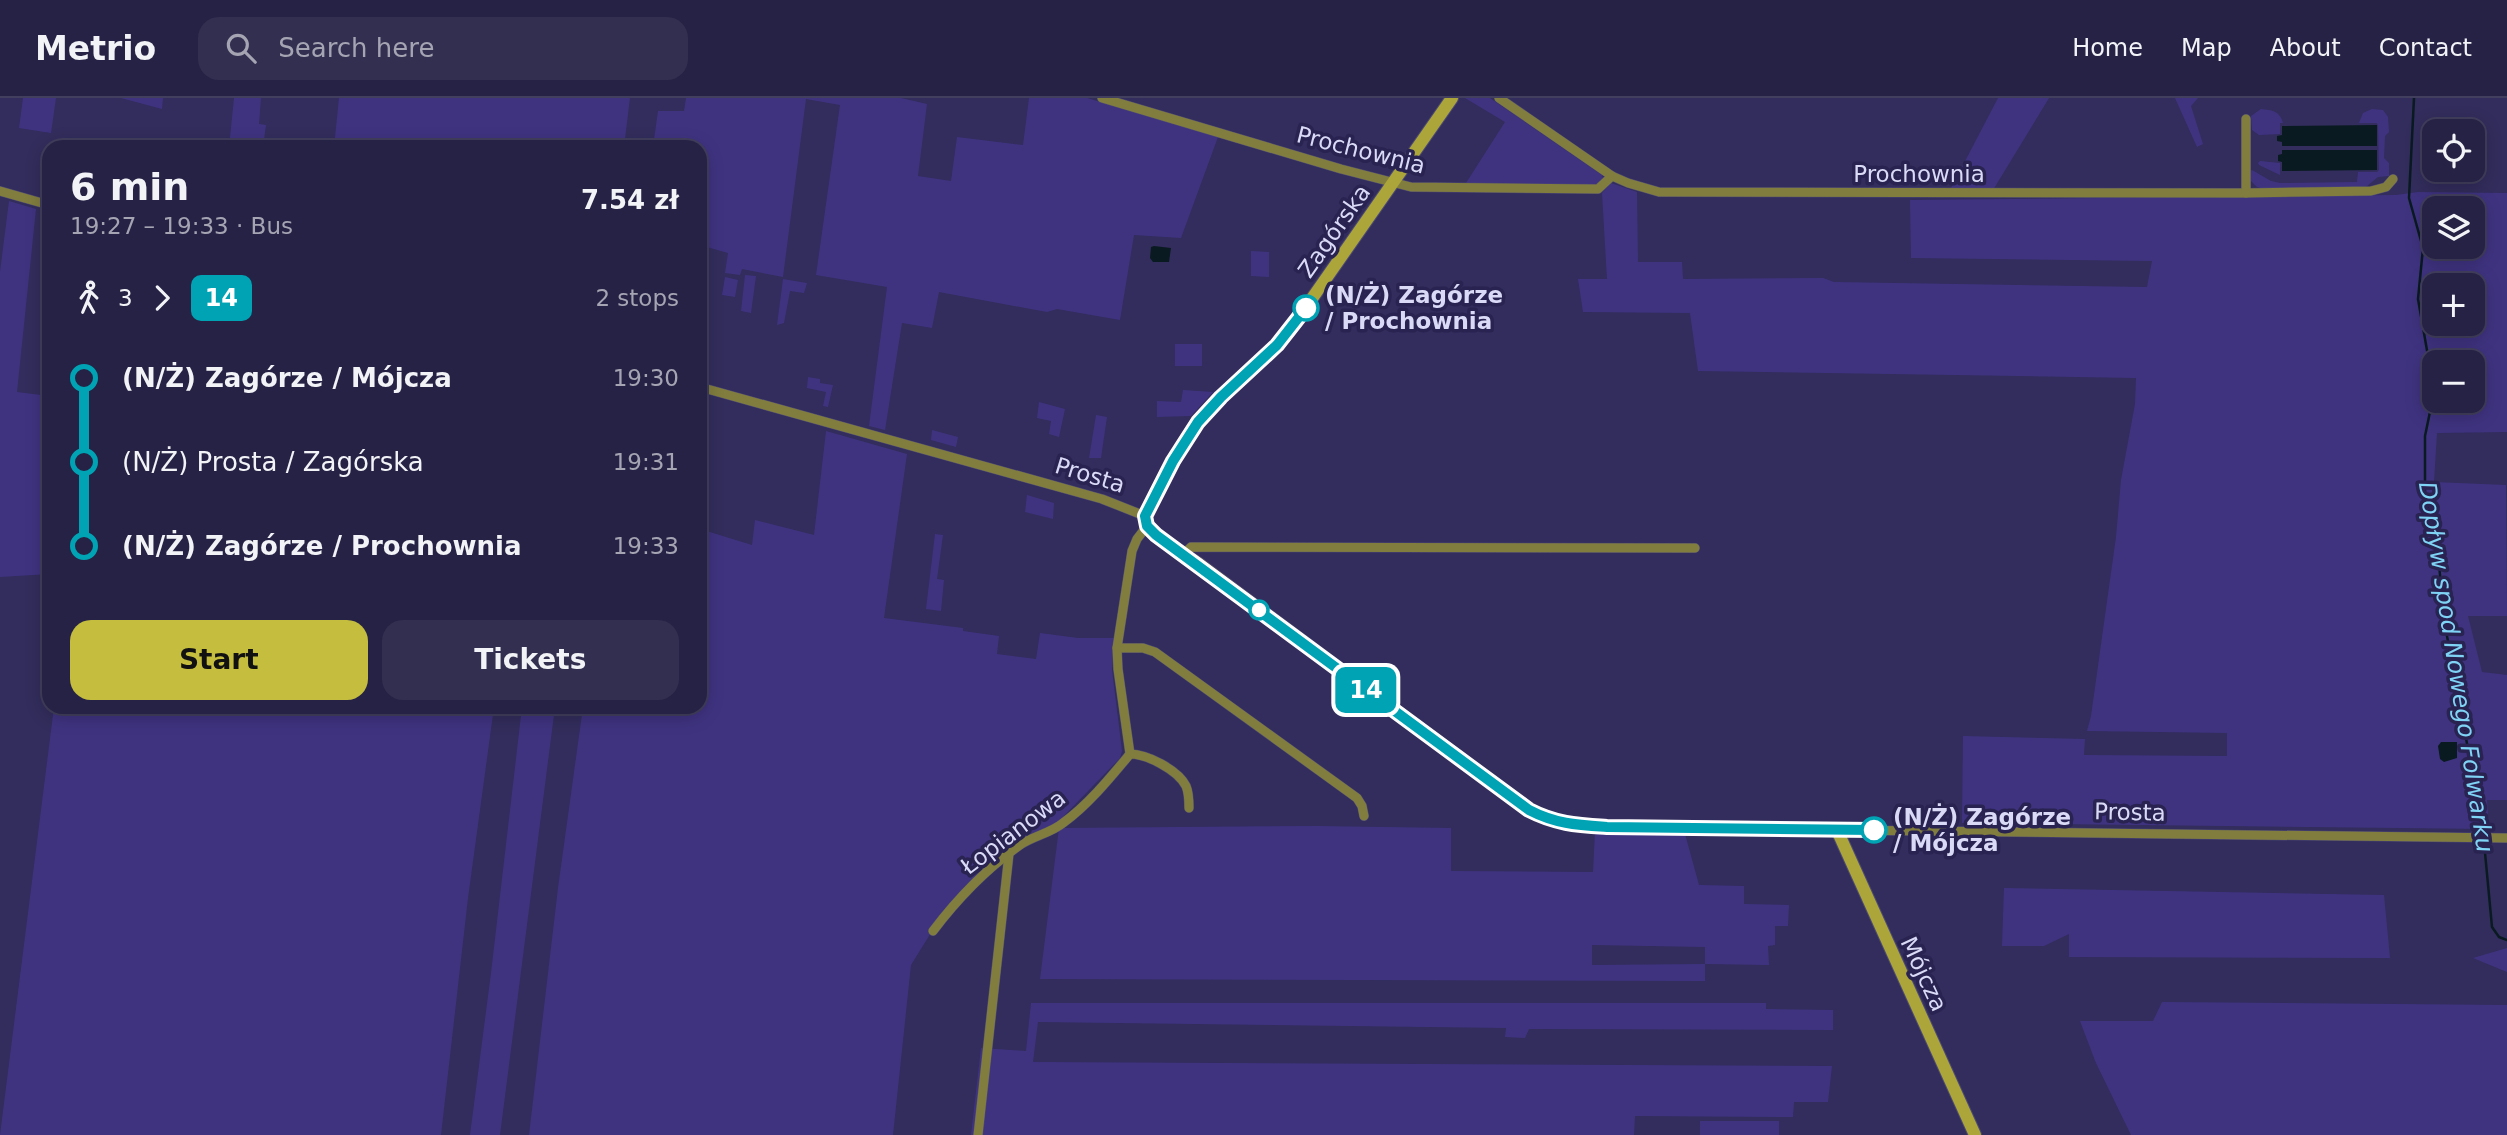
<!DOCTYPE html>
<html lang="en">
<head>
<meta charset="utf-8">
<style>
	body { margin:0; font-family:"DejaVu Sans",sans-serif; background:#322f50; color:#f1f3f6; height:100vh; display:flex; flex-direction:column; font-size:26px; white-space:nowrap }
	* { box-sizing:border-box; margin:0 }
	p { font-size:23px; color:#a4a4b3 }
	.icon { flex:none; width:38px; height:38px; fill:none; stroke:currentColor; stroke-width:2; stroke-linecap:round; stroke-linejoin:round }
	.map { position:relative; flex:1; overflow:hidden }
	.side { position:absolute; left:42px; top:42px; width:665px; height:574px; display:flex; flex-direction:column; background:#262245; border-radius:21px; box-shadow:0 4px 18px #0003,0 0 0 2px #423f5e }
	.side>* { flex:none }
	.badge { padding:0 14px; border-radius:10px; font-size:24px; line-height:46px }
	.controls { position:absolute; left:2422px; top:21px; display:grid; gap:14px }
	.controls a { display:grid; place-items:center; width:63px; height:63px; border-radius:14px; background:#262245; box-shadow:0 4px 18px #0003,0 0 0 2px #423f5e; font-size:35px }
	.map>.badge { position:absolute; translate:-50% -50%; box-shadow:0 0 0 4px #fff }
	.legs { display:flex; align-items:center; gap:10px; height:77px; padding:0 28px; font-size:23px }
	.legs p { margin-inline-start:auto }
	.summary { display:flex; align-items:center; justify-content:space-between; height:119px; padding:0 28px }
	h1 { font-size:38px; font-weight:800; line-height:52px }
	.primary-button { display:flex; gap:14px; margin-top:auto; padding:14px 28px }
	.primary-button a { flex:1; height:80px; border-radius:21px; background:#c4bd3e; color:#111; font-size:28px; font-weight:800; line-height:80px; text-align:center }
	.primary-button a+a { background:#322f50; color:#f1f3f6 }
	ul { padding:0 28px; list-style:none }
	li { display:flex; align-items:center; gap:24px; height:84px; font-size:26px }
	li i { display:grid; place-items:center; width:10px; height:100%; margin:0 9px; background:currentColor }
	li i::after { content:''; width:18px; height:18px; margin:-9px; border:5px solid; border-radius:50%; background:#262245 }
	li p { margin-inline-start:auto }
	li:first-child i { background:linear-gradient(#0000 50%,currentColor 0) }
	li:last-child i { background:linear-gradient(currentColor 50%,#0000 0) }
	header { display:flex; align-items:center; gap:42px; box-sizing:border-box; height:98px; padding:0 35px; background:#262245; border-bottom:2px solid #423f5e }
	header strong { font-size:33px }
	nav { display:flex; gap:38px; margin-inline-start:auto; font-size:24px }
	.search { width:490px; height:63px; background:#322f50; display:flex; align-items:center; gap:18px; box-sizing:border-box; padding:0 24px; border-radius:21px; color:#a4a4b3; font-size:26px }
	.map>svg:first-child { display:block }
	.green { fill:#3f3380; fill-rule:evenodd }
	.water { fill:#0a1a21 }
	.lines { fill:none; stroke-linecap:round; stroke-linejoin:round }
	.stream { stroke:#0a1a21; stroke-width:2.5 }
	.street-casing { stroke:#4d4975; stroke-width:10 }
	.secondary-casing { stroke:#4d4975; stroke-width:14 }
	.street { stroke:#817d3f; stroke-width:9 }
	.secondary { stroke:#aba53a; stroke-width:12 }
	.line-1-casing { stroke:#fff; stroke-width:16 }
	.line-1 { stroke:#00a3b4; stroke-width:10 }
	.stop-1-dot { fill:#fff; stroke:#00a3b4; stroke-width:3.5 }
	.labels { text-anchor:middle; stroke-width:7; stroke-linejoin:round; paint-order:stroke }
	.street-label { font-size:23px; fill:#dadaf7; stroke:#292351 }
	.stop-label { font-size:23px; font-weight:bold; fill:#dadaf7; stroke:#292351; text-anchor:start }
	.water-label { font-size:24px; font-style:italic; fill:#7fd3f5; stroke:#292351 }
</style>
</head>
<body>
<header>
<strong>Metrio</strong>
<div class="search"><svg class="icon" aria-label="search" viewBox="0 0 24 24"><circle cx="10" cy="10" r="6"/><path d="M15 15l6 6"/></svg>Search here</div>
<nav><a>Home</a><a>Map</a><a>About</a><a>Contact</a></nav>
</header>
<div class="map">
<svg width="2507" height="1037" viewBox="0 0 2507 1037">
	<rect width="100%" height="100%" fill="#322d5c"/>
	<g class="green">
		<polygon points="23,0 56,0 51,35 19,30"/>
		<polygon points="121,0 163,0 162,11"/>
		<polygon points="234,0 261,0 259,26 266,27 263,49 229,49"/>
		<polygon points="339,0 630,0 624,49 334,49"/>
		<polygon points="686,0 901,0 927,6 918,78 951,83 957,39 1023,47 1029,0 1087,0 1218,39 1181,140 1134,137 1120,222 1057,211 1047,214 939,194 932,230 902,225 885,332 869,328 887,189 816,177 840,7 806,1 783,179 742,171 740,177 725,175 728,155 700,147 700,49 653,49 658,13 684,13"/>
		<polygon points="1465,0 1490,0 1602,77 1603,81 1600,86 1595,88 1466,85 1505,24"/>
		<polygon points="1998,0 2049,0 1993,92 1950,92"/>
		<polygon points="2175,0 2198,0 2191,8 2203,46 2197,49"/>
		<path d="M2261,11C2272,12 2280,13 2283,25H2280V36L2259,37L2252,32L2251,18Z"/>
		<polygon points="2372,11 2383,12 2388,19 2389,34 2385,38 2384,60 2389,65 2389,78 2378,79 2367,88 2360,90 2264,91 2257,89 2251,83 2250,73 2252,72 2271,83 2280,85 2357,84 2358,74 2377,74 2379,72 2378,28 2377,25 2359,25 2363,15"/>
		<polygon points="2260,63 2280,65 2280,77 2259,67 2258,65"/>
		<path d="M1611,85L1637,94L1638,164H1682L1683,181L1823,180L1834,184L2147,189L2152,163L1911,160L1910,102L2396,97L2418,94L2507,95V334L2437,335L2434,384L2506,387L2507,518H2468L2482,574L2507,577V702H2487L2489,731L1962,725L1963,638L2085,641L2084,657L2227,658V635L2087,633L2091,618L2116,439L2121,382L2135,306L2136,280L1698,273L1690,215L1583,214L1578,181H1607L1602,95ZM2434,110H2473V149H2434ZM2434,187H2473V226H2434ZM2434,264H2473V303H2434Z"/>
		<polygon points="9,103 36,111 17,294 49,298 49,476 0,479 0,174"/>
		<polygon points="1251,153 1269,154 1269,179 1251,178"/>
		<polygon points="745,177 756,178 751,215 741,213"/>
		<polygon points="725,179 738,182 735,199 722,197"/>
		<polygon points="783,181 807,185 804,195 790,193 784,225 777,227"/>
		<rect x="1175" y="246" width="27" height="22"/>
		<polygon points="808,279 820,281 820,285 833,287 828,309 823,308 826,294 807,290"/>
		<polygon points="1183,292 1213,294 1191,318 1157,319 1157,303 1181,304"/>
		<polygon points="1039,304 1065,311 1059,339 1049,336 1051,323 1037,320"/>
		<polygon points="1096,317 1107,319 1101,360 1089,360"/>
		<polygon points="932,332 958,339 956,349 931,342"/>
		<polygon points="826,333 907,356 884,520 963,530 963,533 999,538 997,556 1036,561 1040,535 1078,540 1114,540 1112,572 1122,653 1120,660 1057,725 1021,740 966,787 945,812 911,867 893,1037 529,1037 558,790 583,609 700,609 700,431 752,447 755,422 814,437"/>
		<polygon points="1027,397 1054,405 1053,421 1025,414"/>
		<polygon points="935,436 943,437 937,481 944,482 941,513 926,511"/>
		<polygon points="54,609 494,609 468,800 441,1037 0,1037"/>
		<polygon points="522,609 555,609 500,1037 470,1037 491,875"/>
		<path d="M1316,728L1451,730V773L1593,774L1595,733L1685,736L1699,787L1744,788V806L1789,807L1788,828H1775V847L1768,848L1769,867L1705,866V883L1040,881L1059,730ZM1592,847L1705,849V866L1592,867Z"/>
		<polygon points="2004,790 2384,797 2390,860 2069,859 2069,836 2044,848 2002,848"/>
		<polygon points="2507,850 2507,874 2473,860"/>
		<polygon points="2162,904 2507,907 2507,1037 2131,1037 2096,965 2080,923 2153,923"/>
		<polygon points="1031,905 1766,905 1766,911 1833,912 1833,932 1529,931 1525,940 1505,939 1506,930 1038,924 1033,964 1832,968 1828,1004 1794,1004 1793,1019 1635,1018 1634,1037 971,1037 981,950 1026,953"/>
		<rect x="1700" y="1023" width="79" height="14"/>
	</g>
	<g class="water">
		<polygon points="2377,27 2377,48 2282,48 2282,44 2277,43 2277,38 2282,37 2282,28"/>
		<polygon points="2282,52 2377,52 2377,72 2282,73 2282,64 2278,63 2278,57 2282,56"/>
		<polygon points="1154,148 1171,150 1169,164 1153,164 1150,160 1151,149"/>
		<polygon points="2441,644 2457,644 2457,660 2444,664 2440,661 2438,648"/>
	</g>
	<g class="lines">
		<g class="stream">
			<polyline points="2414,0 2409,100 2423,150 2418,201 2428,258 2431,309 2425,338 2425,405 2435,421 2441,488 2439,495 2484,737"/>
			<polyline points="2484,744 2492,829 2499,839 2507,842"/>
		</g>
		<defs>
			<g id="street">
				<polyline points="1102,0 1341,71 1411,89 1598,91 1612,78"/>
				<polyline points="1499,0 1612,78 1628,85 1659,94 2246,95"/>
				<polyline points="2246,21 2246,95 2371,93 2386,89 2393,81"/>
				<polyline points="0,93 49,107"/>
				<polyline points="700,289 1102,401 1145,418"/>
				<polyline points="1184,456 1191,449 1695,450"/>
				<polyline points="1117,550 1143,550 1155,554 1357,700 1362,708 1364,718"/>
				<path d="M1130,656C1147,656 1178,672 1186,688C1189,695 1189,703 1189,710"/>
				<polyline points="1837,732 2507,740"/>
				<path d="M933,833C958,800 986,771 1020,747C1033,738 1051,735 1063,725C1088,707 1110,680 1130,656L1118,571L1117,550L1132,453L1137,441L1147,428"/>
				<polyline points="978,1037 1009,756"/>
			</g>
			<path id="secondary" d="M1452,0L1290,232C1262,265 1225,290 1198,324C1175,352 1165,388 1145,418C1148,440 1182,454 1199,466L1529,712C1575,735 1631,729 1681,729C1733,730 1785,731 1837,732L1975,1037"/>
		</defs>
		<use href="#street" class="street-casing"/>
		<use href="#secondary" class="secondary-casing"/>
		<use href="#street" class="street"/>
		<use href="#secondary" class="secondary"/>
	</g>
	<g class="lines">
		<defs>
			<path id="line-1" d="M1306,210L1277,247L1221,299L1198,324L1173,363L1145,418L1147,428L1156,437L1529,712C1556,726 1577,727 1607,729L1874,732"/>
		</defs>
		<use href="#line-1" class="line-1-casing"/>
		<use href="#line-1" class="line-1"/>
	</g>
	<g class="stop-1-dot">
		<circle cx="1306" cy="210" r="12"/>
		<circle cx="1259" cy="512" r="9"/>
		<circle cx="1874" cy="732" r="12"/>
	</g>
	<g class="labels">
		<g class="street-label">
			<text transform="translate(1361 52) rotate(14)" y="8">Prochownia</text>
			<text x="1919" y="84">Prochownia</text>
			<text transform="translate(1334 133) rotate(-55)" y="8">Zagórska</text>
			<text transform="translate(1090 377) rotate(17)" y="8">Prosta</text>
			<text transform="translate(2130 714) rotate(1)" y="8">Prosta</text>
			<text transform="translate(1013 734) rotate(-37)" y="8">Łopianowa</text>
			<text transform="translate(1924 876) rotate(65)" y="8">Mójcza</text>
		</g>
		<g class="stop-label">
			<text x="1325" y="205">(N/Ż) Zagórze<tspan x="1325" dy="26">/ Prochownia</tspan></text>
			<text x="1893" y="727">(N/Ż) Zagórze<tspan x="1893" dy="26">/ Mójcza</tspan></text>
		</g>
		<g class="water-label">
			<text transform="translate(2456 569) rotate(81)" y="8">Dopływ spod Nowego Folwarku</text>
		</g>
	</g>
</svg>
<div class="controls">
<a><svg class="icon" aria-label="locate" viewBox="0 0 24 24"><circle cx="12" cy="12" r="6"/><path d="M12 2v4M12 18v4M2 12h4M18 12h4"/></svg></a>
<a><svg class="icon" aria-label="layers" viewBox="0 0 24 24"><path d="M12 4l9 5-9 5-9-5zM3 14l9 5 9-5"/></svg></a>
<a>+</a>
<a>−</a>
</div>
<b class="badge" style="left:1366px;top:592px;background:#00a3b4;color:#fff">14</b>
<section class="side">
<div class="summary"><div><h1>6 min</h1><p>19:27 – 19:33 · Bus</p></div><b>7.54 zł</b></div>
<div class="legs"><svg class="icon" aria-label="walk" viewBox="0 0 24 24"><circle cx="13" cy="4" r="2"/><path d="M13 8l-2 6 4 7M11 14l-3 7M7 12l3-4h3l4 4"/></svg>3<svg class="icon" aria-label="forward" viewBox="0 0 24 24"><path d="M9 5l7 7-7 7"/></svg><b class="badge" style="background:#00a3b4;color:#fff">14</b><p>2 stops</p></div>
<ul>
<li><i style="color:#00a3b4"></i><b>(N/Ż) Zagórze / Mójcza</b><p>19:30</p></li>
<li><i style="color:#00a3b4"></i><span>(N/Ż) Prosta / Zagórska</span><p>19:31</p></li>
<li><i style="color:#00a3b4"></i><b>(N/Ż) Zagórze / Prochownia</b><p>19:33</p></li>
</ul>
<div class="primary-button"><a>Start</a><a>Tickets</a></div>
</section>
</div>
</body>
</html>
